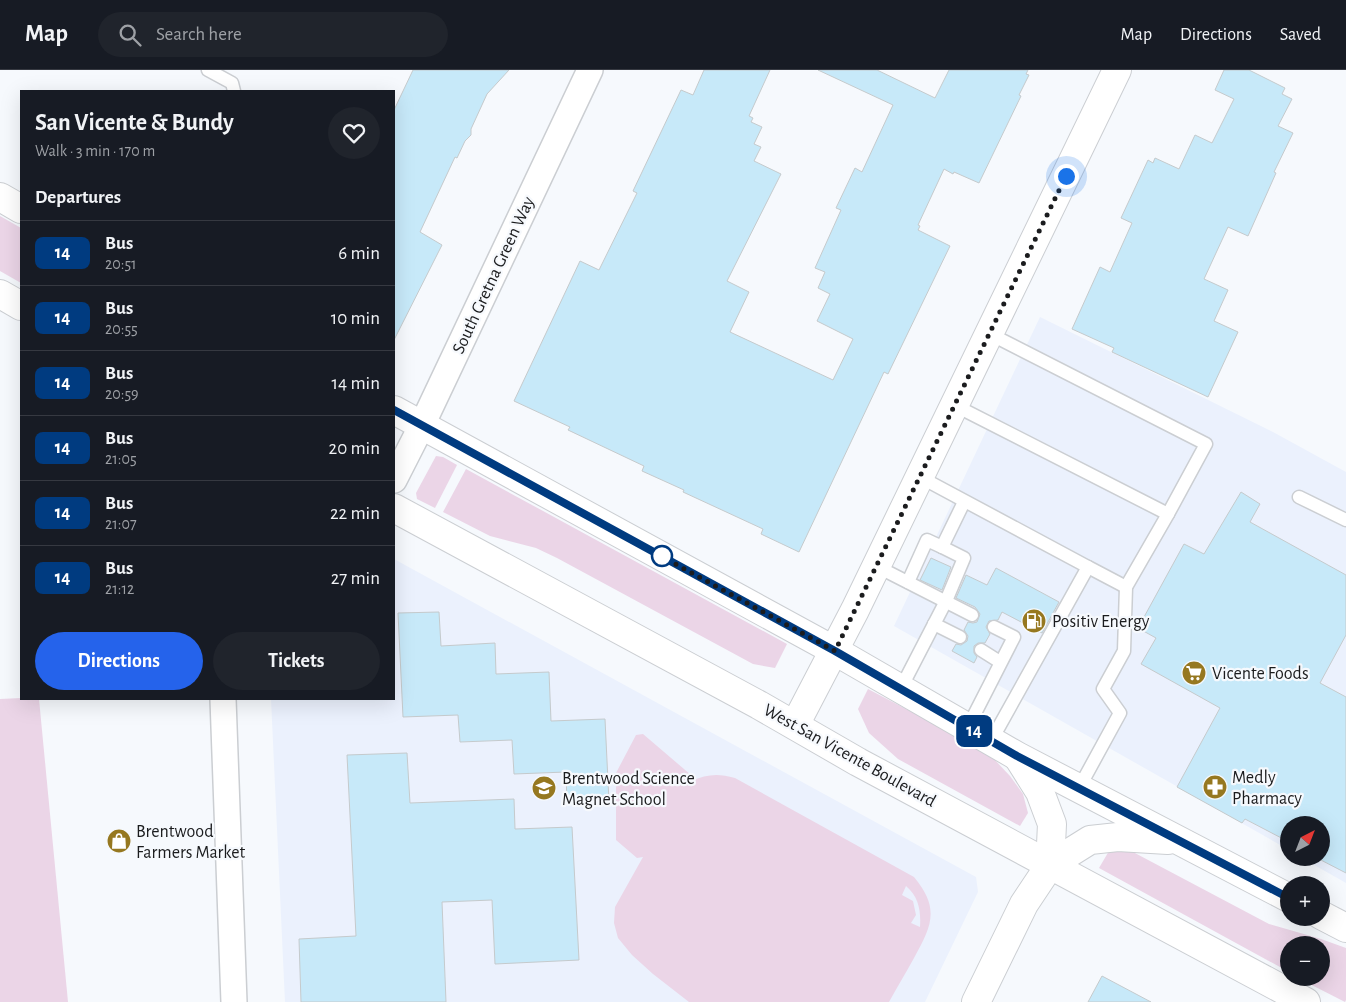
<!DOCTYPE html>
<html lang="en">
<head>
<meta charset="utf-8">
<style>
	body { margin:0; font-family:"Alegreya Sans",sans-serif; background:#20242c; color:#f1f3f6; height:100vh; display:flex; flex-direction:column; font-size:19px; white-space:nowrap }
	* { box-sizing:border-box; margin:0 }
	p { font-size:16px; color:#9ea1a6 }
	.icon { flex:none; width:28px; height:28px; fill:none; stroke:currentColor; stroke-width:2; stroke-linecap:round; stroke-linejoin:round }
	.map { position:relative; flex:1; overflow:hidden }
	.details { position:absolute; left:20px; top:20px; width:375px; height:610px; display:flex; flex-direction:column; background:#171b24; border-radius:0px; box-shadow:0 5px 20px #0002 }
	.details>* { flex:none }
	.badge { padding:0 10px; border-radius:8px; font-size:18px; line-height:32px }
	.needle { width:32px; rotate:42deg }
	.fabs { position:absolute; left:1280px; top:746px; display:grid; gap:10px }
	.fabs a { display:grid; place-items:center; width:50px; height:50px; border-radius:50%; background:#171b24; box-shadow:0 5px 20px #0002; font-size:25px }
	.you { position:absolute; width:25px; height:25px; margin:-12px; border:4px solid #fff; border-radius:50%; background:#1a73e8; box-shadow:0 0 0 8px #1a73e833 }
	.map>.badge { position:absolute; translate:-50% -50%; box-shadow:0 0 0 2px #fff }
	h2 { padding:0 15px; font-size:19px; line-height:45px }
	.round { display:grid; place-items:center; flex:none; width:52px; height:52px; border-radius:26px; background:#20242c }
	.overview { display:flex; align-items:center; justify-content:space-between; height:85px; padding:0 15px }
	h1 { font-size:24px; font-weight:700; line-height:38px }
	.primary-button { display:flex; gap:10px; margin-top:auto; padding:10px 15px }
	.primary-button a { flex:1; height:58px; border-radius:30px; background:#2563eb; color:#fff; font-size:20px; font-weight:700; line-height:58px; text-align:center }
	.primary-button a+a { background:#20242c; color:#f1f3f6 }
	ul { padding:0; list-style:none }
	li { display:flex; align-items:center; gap:15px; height:65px; padding:0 15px; border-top:1px solid #363941 }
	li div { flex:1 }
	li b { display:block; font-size:19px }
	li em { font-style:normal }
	li .badge { min-width:55px; font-weight:700; text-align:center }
	header { display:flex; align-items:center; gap:30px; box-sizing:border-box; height:70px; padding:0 25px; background:#171b24; border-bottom:1px solid #363941 }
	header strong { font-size:24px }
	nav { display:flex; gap:28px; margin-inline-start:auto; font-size:18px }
	.search { width:350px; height:45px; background:#20242c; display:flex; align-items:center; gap:12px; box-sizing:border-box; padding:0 18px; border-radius:28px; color:#9ea1a6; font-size:19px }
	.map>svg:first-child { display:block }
	.built { fill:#ebf1fd }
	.green { fill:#ebd5e7; fill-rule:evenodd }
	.building { fill:#c7e9f9; stroke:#c5cacc }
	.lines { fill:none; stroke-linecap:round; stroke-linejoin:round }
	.lane-casing { stroke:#cbced2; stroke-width:15 }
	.street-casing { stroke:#cbced2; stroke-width:28 }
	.secondary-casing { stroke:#cbced2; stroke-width:30 }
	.lane { stroke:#fff; stroke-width:12 }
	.street { stroke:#fff; stroke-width:25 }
	.secondary { stroke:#fff; stroke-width:28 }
	.line-casing { stroke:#fff; stroke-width:11 }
	.line { stroke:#003b80; stroke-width:8 }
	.walk { stroke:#1b1c1e; stroke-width:5; stroke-dasharray:0 9 }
	.stop-dot { fill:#fff; stroke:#003b80; stroke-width:2.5 }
	.labels { text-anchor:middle; stroke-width:4.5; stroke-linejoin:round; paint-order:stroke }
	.street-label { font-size:18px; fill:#1b1c1e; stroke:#f6f9fd }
	.poi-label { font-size:18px; fill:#1b1c1e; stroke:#f6f9fd; text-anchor:start }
</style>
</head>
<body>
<header>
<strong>Map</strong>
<div class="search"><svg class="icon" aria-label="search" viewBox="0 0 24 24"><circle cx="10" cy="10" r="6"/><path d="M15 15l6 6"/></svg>Search here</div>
<nav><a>Map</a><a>Directions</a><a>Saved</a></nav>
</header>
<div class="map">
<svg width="1346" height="932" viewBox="0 0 1346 932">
	<rect width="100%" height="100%" fill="#f6f9fd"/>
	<g class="built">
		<polygon points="1040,247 1273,362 1346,402 1346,813 1302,788 1321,788 1321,755 1289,755 1289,780 894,556"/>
		<polygon points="394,489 976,807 978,822 925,932 285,932 271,629 394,629"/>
	</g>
	<g class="green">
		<polygon points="0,146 21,158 21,213 0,201"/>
		<polygon points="436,386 443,387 457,395 435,438 417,429 416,423"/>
		<polygon points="466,399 787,574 775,598 753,594 557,488 536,478 490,466 443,442"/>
		<polygon points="868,619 969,672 993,688 1010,706 1023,724 1028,743 1020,756 898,689 869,663 858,639"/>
		<polygon points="21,628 39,629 68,932 0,932 0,629"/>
		<path d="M643,664L691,705V711C707,704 718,703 735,708L914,807C940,838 932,856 914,888C906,903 897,917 889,932H689L653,904L632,885L618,868L614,853L615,837L643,787L637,788L616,770V703L636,665ZM906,816C919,827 921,841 920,857L911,853L916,845L913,831L902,825Z"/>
		<polygon points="1109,781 1133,782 1269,854 1321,869 1346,878 1346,930 1345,932 1298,908 1321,908 1321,875 1289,875 1289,902 1099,798"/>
	</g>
	<g class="building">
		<polygon points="413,0 509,0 487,24 471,59 471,65 465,71 457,88 455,87 420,162 442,175 394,270 394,40"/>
		<polygon points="704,0 770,0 749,46 753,48 751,52 762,57 754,74 761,77 754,91 781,104 727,211 749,222 730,262 833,310 853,269 817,251 830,224 818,218 825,202 815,198 841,140 836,138 855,98 862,102 893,35 818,0 877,0 935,28 949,0 1028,0 1026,4 1029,5 1019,25 1021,26 979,113 954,102 953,104 944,99 918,155 920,156 918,160 950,176 888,304 884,302 799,482 761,464 763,459 683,422 684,420 642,401 644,396 568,360 570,357 514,331 580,191 599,200 637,123 633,121 681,20 693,25"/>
		<polygon points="1224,0 1249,0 1285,18 1282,24 1292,29 1278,56 1293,63 1274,102 1276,103 1248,166 1228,157 1204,209 1228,220 1214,251 1238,262 1208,327 1112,282 1114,278 1072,259 1100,197 1110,202 1132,153 1121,148 1148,90 1153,93 1155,88 1179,99 1195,65 1212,73 1234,29 1215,20"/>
		<polygon points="1241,422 1260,434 1250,452 1346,505 1346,565 1320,613 1346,627 1346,803 1317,788 1321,788 1321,755 1289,755 1289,772 1245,749 1242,753 1177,717 1220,638 1141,594 1156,568 1138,558 1184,474 1204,484"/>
		<polygon points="931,488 951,497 942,520 920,510"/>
		<polygon points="996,498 1059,532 1042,563 1002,542 998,550 989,551 986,557 990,564 985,573 978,573 974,576 974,583 977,587 974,593 952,581 956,574 961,575 967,571 968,566 964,560 968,552 973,553 977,552 980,544 975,537 956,528 966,505 987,515"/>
		<polygon points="439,542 441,576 495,573 496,604 549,602 551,651 605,649 609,732 567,734 566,702 514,704 512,670 460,672 458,645 403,647 398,543"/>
		<polygon points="407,683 410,733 514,729 515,759 572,757 579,890 495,894 492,830 442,832 446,932 301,932 299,869 356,866 347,685"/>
		<polygon points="1102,906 1151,932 1088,932"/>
	</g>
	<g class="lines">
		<defs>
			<g id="lane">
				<polyline points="208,0 232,13 234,21"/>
				<polyline points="990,264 1206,374 1168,444"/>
				<polyline points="954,335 1168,444 1126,517 1124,581 1103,619 1120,643 1079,718"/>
				<polyline points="920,407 1088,497 991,671"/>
				<polyline points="1299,427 1346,450"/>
				<polyline points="876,496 972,545"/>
				<polyline points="1088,497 1126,517"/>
				<polyline points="908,512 927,470 942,477"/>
				<polyline points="934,554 960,567"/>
				<polyline points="981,580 1000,592"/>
				<polyline points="901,618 946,531 964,488 942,477 964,432"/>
				<polyline points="968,657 1014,567 994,557"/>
			</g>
			<g id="street">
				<polyline points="394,410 422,355 590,0"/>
				<polyline points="223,629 234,932"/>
			</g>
			<g id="secondary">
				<polyline points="0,127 21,139"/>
				<polyline points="0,224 21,236"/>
				<polyline points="394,340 835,581 1017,686 1289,828"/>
				<polyline points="394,438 759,635 858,692 1306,932"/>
				<polyline points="795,655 855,540 1117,0"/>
				<polyline points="1018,687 1040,722 1052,754 1050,795"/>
				<polyline points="1321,845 1346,858"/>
				<polyline points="976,932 1024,834 1050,795 1090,770 1118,767 1168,770"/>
			</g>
		</defs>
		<use href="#lane" class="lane-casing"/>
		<use href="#street" class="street-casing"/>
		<use href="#secondary" class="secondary-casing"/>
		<use href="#lane" class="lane"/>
		<use href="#street" class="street"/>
		<use href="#secondary" class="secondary"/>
	</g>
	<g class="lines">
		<defs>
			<polyline id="line" points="394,340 835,581 1017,686 1289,828"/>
		</defs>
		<use href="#line" class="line-casing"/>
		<use href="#line" class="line"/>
		<polyline class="walk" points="662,486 657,484 835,581 1066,106"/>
	</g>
	<defs>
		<symbol id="fuel-disc" viewBox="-11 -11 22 22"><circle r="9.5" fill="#967820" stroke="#f6f9fd"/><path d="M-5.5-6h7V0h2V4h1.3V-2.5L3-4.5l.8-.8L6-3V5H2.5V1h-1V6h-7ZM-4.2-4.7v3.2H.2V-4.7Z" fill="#fff"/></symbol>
		<symbol id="supermarket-disc" viewBox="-11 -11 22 22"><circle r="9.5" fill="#967820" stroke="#f6f9fd"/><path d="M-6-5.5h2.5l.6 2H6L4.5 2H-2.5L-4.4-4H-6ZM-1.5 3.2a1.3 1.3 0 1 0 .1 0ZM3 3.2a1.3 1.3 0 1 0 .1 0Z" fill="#fff"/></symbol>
		<symbol id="pharmacy-disc" viewBox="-11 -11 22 22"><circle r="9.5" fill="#967820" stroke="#f6f9fd"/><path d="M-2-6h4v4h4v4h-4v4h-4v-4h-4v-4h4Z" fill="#fff"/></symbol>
		<symbol id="school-disc" viewBox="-11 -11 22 22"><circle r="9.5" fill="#967820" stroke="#f6f9fd"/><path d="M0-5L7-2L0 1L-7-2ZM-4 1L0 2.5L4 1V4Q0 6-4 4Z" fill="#fff"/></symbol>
		<symbol id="shop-disc" viewBox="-11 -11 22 22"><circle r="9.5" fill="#967820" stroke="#f6f9fd"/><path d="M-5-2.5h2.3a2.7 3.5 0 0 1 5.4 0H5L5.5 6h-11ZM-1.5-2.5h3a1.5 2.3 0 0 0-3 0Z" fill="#fff"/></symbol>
	</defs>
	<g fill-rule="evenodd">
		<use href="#fuel-disc" x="1020" y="537" width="28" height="28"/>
		<use href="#supermarket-disc" x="1180" y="589" width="28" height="28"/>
		<use href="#pharmacy-disc" x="1201" y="703" width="28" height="28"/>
		<use href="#school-disc" x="530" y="704" width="28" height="28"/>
		<use href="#shop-disc" x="105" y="757" width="28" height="28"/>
	</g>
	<circle class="stop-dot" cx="662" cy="486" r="10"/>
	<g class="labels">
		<g class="street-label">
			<text transform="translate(493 205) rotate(-65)" y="6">South Gretna Green Way</text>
			<text transform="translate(850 685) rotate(29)" y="6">West San Vicente Boulevard</text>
		</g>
		<g class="poi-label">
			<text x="1052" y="557">Positiv Energy</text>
			<text x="1212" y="609">Vicente Foods</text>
			<text x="1232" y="713">Medly<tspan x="1232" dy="21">Pharmacy</tspan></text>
			<text x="562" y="714">Brentwood Science<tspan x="562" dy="21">Magnet School</tspan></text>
			<text x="136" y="767">Brentwood<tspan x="136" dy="21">Farmers Market</tspan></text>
		</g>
	</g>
</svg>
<div class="fabs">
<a><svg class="needle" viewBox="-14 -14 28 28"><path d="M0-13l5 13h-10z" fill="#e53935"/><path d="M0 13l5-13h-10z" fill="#9ea1a6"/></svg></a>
<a>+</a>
<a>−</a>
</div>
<div class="you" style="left:1066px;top:106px"></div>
<b class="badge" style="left:974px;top:661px;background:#003b80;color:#fff">14</b>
<section class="details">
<div class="overview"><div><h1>San Vicente &amp; Bundy</h1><p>Walk · 3 min · 170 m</p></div><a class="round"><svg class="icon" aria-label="heart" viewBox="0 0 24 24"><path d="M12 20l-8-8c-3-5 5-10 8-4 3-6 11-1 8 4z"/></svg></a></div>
<h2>Departures</h2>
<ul>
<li><span class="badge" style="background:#003b80;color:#fff">14</span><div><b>Bus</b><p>20:51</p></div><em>6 min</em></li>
<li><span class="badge" style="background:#003b80;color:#fff">14</span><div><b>Bus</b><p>20:55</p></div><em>10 min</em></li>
<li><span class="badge" style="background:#003b80;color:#fff">14</span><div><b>Bus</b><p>20:59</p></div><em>14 min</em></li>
<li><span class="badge" style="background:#003b80;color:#fff">14</span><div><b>Bus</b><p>21:05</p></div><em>20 min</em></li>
<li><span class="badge" style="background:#003b80;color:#fff">14</span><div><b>Bus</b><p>21:07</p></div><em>22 min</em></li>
<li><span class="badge" style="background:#003b80;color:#fff">14</span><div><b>Bus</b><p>21:12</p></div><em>27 min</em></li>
</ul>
<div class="primary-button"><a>Directions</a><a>Tickets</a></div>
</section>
</div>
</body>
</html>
